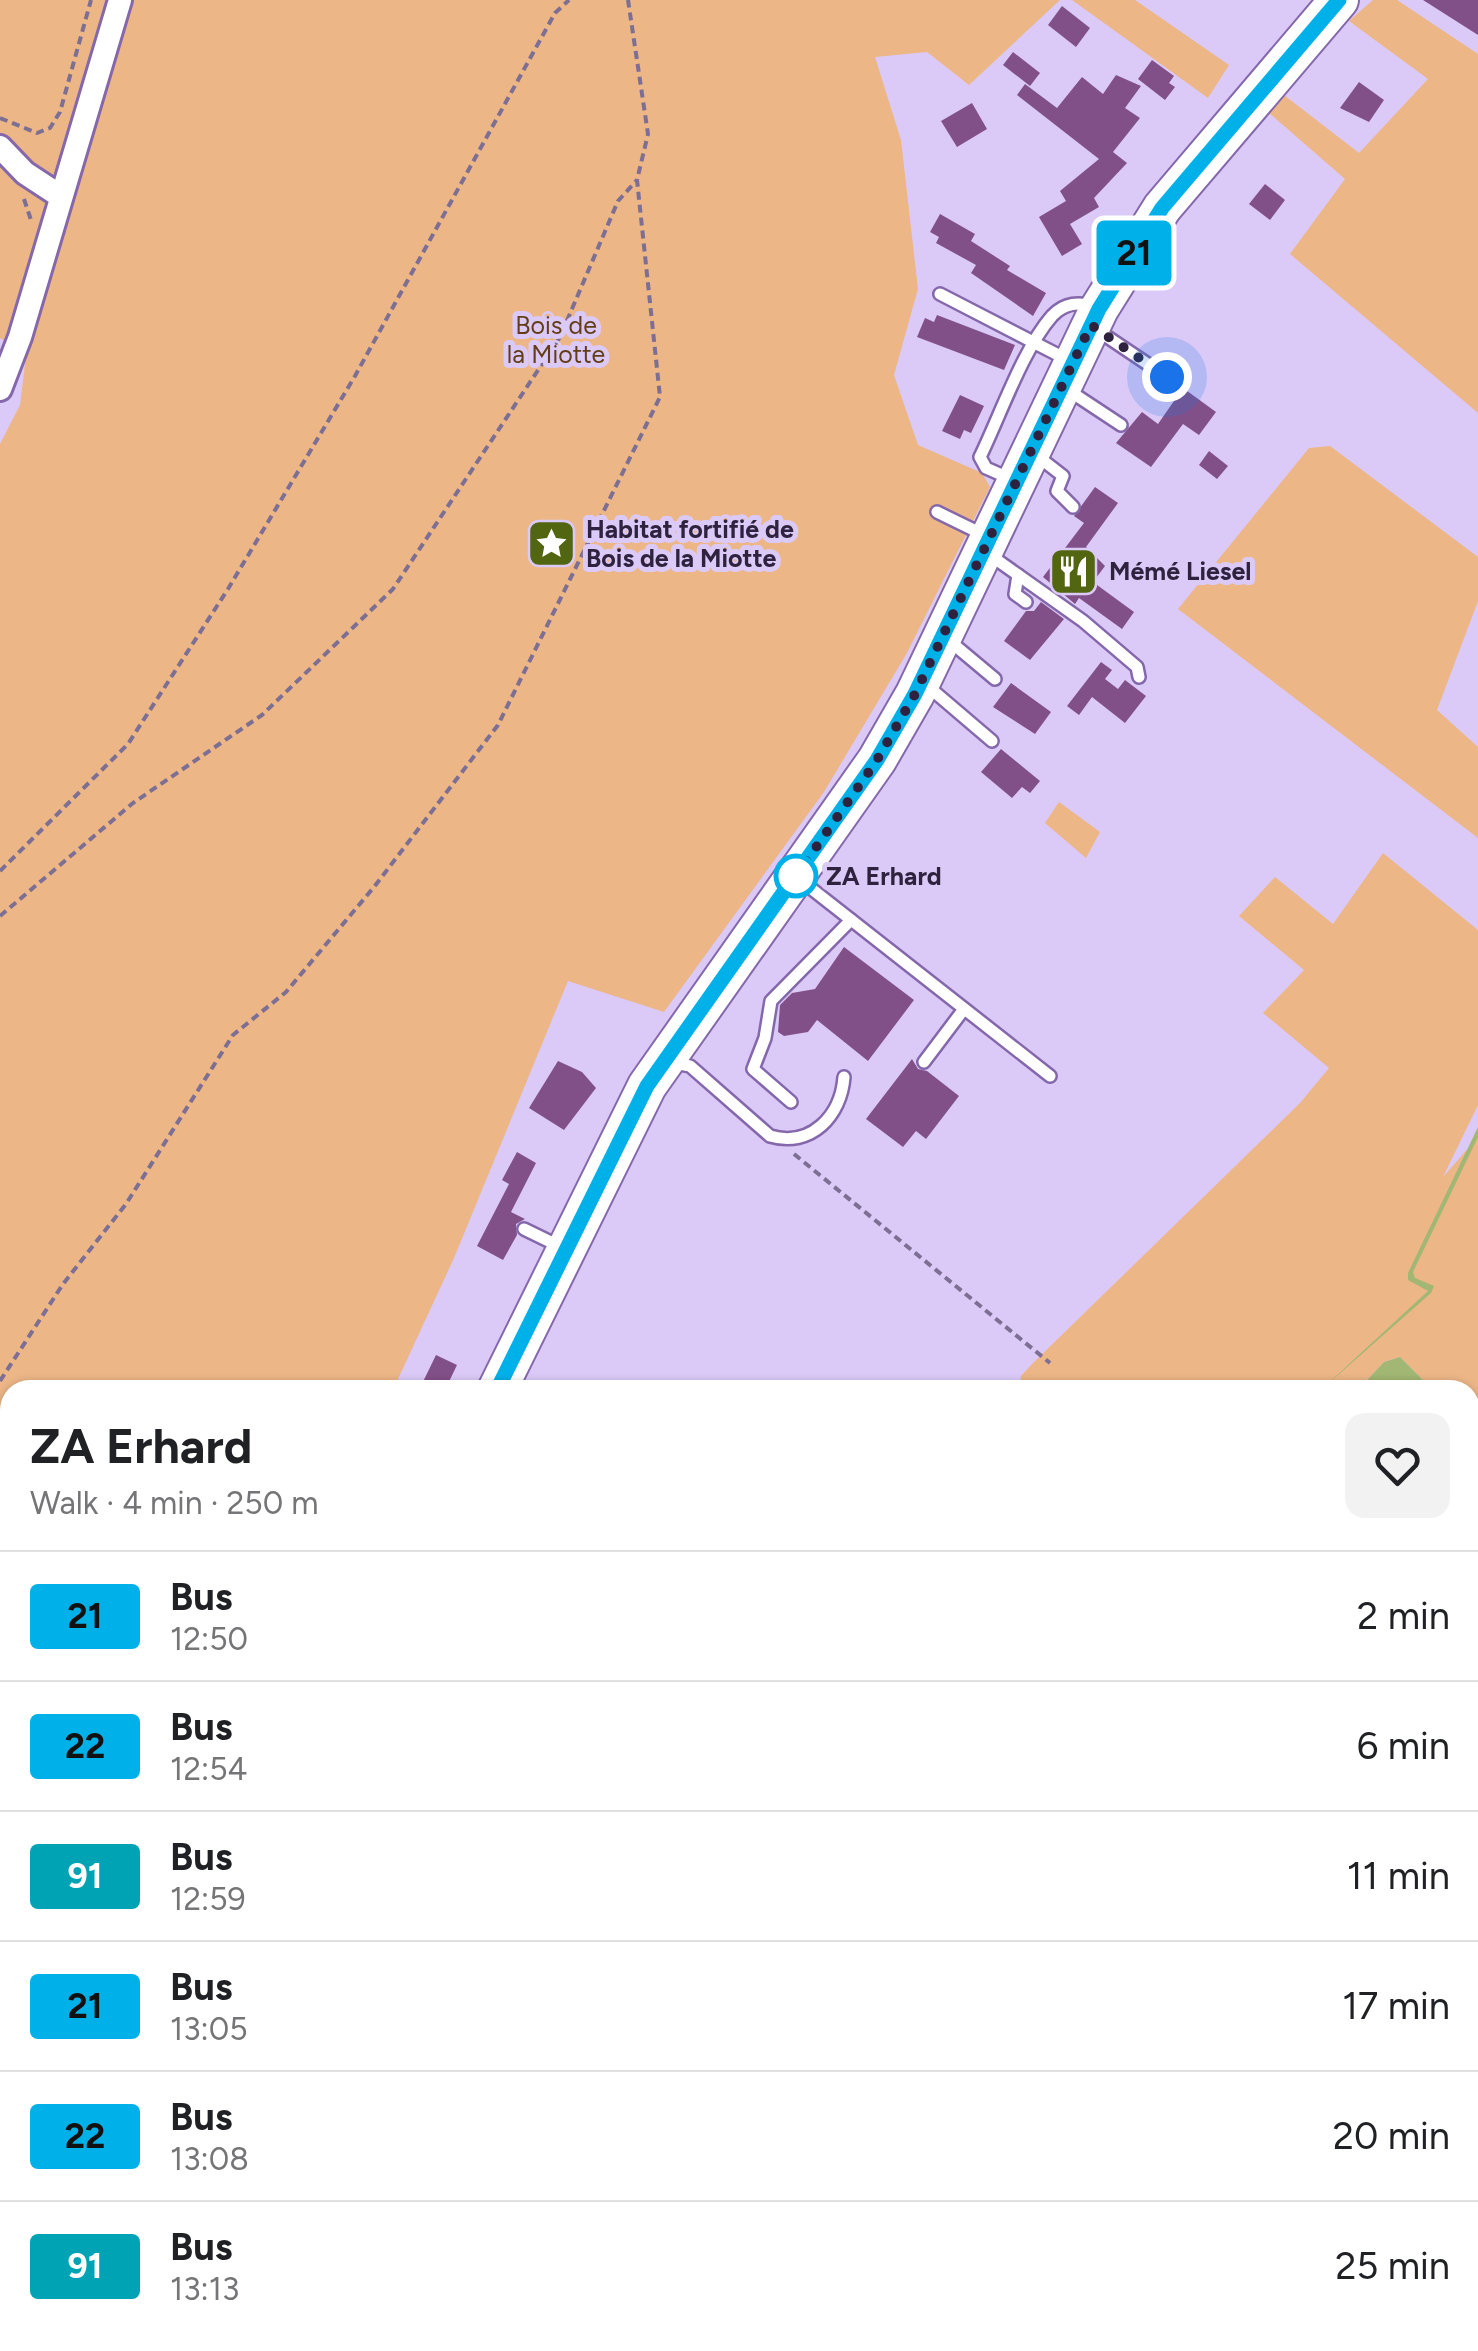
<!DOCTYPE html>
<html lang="en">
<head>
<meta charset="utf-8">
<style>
	body { margin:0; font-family:Figtree,sans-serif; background:#f2f2f2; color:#202124; height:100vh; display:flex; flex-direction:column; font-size:38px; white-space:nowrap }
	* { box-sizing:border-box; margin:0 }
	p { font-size:32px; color:#757577 }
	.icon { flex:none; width:55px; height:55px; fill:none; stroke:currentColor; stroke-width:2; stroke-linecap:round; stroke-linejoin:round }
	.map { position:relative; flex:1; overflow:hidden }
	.side { position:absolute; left:0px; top:1380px; width:1480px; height:972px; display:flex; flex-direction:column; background:#fff; border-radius:30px 30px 0 0; box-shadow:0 2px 8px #0004 }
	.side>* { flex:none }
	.badge { padding:0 20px; border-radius:8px; font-size:35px; line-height:65px }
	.you { position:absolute; width:50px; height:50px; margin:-25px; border:8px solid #fff; border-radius:50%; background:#1a73e8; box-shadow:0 0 0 15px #1a73e833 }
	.map>.badge { position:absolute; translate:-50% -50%; box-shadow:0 0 0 5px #fff }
	.round { display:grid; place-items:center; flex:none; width:105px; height:105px; border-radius:20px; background:#f2f2f2 }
	.summary { display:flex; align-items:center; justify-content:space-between; height:170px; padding:0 30px }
	h1 { font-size:48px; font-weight:700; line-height:75px }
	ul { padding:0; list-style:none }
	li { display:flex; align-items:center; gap:30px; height:130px; padding:0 30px; border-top:2px solid #e0e0e0 }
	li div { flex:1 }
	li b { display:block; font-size:38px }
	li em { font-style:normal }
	li .badge { min-width:110px; font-weight:700; text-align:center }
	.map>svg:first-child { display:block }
	.green { fill:#ecb687 }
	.water { fill:#a2b773 }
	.building { fill:#825089 }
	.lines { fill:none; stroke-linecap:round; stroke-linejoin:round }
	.lane-casing { stroke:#8468ab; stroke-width:16 }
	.street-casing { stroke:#8468ab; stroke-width:28 }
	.primary-casing { stroke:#8468ab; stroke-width:42 }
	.path { stroke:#7d6f93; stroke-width:4; stroke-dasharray:8 5; stroke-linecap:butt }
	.lane { stroke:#fff; stroke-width:11 }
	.street { stroke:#fff; stroke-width:22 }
	.primary { stroke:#fff; stroke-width:38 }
	.line-casing { stroke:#fff; stroke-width:22 }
	.line { stroke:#00b1e9; stroke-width:15 }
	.walk { stroke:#2e223e; stroke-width:10; stroke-dasharray:0 18 }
	.stop-dot { fill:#fff; stroke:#00b1e9; stroke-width:5 }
	.labels { text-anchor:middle; stroke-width:10; stroke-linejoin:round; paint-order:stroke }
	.park-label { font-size:25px; fill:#633d16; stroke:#dbcaf7 }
	.poi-label { font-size:25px; font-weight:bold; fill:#2e223e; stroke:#dbcaf7; text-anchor:start }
	.stop-label { font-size:25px; font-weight:bold; fill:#2e223e; stroke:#dbcaf7; text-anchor:start }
</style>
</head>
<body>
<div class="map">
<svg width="1478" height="2351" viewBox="0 0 1478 2351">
	<rect width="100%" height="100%" fill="#dbcaf7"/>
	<g class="green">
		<polygon points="0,0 1060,0 969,85 927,52 875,57 901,140 918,289 894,375 918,445 982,473 990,487 907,653 824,792 664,1012 568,981 454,1258 393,1390 10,1390 10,2188 0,2208 0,444 20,405 26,356 0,338"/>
		<polygon points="1072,0 1135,0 1229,65 1208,98"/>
		<polygon points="1373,0 1397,0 1478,54 1478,413 1290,254 1345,179 1268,112 1284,95 1359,153 1428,79 1349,21"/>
		<polygon points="1330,446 1478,557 1478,601 1437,710 1478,747 1478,838 1178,609 1309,448"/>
		<polygon points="1059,802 1100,832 1086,858 1045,823"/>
		<polygon points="1383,853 1478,930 1478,1105 1443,1177 1478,1137 1478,1552 1470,1556 1470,1390 1433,1390 1400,1357 1384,1362 1358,1390 1020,1390 1021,1376 1033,1363 1300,1103 1329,1068 1263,1013 1304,970 1239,916 1275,877 1333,924"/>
		<polygon points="1478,2096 1478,2351 639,2351 655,2347 655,2342 1470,2342 1470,2097"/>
	</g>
	<g class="water">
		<polygon points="1478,1127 1478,1137 1413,1272 1415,1278 1434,1286 1431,1293 1321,1390 1428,1291 1408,1280 1408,1273"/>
		<polygon points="1400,1357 1433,1390 1358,1390 1384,1362"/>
	</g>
	<g class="building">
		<polygon points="1423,0 1478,0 1478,35"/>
		<polygon points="1062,6 1090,28 1076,47 1048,25"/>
		<polygon points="1013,52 1040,73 1030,86 1003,65"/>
		<polygon points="1152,60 1174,76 1169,83 1175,87 1165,100 1138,79"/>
		<polygon points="1116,75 1141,86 1125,108 1140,118 1113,152 1127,163 1094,198 1099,207 1070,224 1082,244 1062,256 1039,217 1066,201 1060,191 1099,159 1017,95 1025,84 1057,108 1082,77 1103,94"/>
		<polygon points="1359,82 1384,100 1369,122 1340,108"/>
		<polygon points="972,103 987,129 957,147 941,121"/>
		<polygon points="1265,184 1285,200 1270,220 1249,204"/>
		<polygon points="940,214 975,234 971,241 1010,266 1007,270 1046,293 1033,316 971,273 976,265 936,243 939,237 930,232"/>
		<polygon points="937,315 1015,345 1004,370 917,337 925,318 934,322"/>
		<polygon points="1183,388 1216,412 1199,435 1183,424 1151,467 1116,443 1142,412 1158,424"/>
		<polygon points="960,395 984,406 971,433 964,430 960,439 942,431"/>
		<polygon points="1209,451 1228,466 1217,479 1199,465"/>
		<polygon points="1095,487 1118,503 1086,547 1105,566 1093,582 1134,612 1122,629 1079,598 1075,604 1043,577 1084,523 1074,516"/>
		<polygon points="1041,602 1064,619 1030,660 1004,641 1026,611 1034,611"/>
		<polygon points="1101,662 1112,670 1105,679 1118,689 1125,680 1146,696 1125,723 1092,697 1079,715 1067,706"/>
		<polygon points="1011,683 1051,712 1035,734 993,707"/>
		<polygon points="1001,749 1040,781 1030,793 1022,787 1012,798 981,772"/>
		<polygon points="844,947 914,1000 868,1061 817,1020 808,1032 784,1036 778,1032 780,1005 792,993 815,989"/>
		<polygon points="912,1059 918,1069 927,1071 959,1096 926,1139 916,1131 903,1147 866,1119"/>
		<polygon points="558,1061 582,1072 596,1088 564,1130 529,1108"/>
		<polygon points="517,1152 536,1163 511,1212 525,1219 516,1224 517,1235 503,1260 477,1246 509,1184 502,1180"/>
		<polygon points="436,1355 457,1365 445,1390 419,1390"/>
	</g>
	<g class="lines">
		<defs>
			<g id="lane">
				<polyline points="940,294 1068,360"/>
				<polyline points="1094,328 1167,377 1161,387"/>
				<polyline points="1068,390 1121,425"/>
				<polyline points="1036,455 1063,476 1057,491 1073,507"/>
				<path d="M1011,479L986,468L980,457C1000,416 1023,349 1052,316C1064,303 1080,301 1095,308"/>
				<polyline points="937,512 984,535"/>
				<polyline points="990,555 1083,621 1137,667 1139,677"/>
				<polyline points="1018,575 1015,594 1026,602"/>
				<polyline points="946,638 995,679"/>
				<polyline points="924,683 992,741"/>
				<polyline points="799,879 1050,1076"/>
				<polyline points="924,1062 964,1009"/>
				<path d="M674,1063L690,1066L770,1136C811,1148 841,1116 844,1077"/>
				<polyline points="791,1102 753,1069 765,1038 771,1001 851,920"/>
				<polyline points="524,1229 561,1247"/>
			</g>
			<g id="street">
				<polyline points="0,147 25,173 60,196"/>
				<polyline points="0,389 20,337 120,0"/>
				<polyline points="291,2351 309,2342"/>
			</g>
			<g id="primary">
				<polyline points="497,1390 647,1086 877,760 915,694 1099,309 1162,208 1339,0"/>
				<polyline points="91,2351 95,2342"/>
			</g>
		</defs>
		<use href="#lane" class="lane-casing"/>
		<use href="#street" class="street-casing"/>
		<use href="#primary" class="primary-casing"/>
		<g class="path">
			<polyline points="0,118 37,133 50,128 60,112 91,0"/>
			<polyline points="24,199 32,223"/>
			<polyline points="0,871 128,744 228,589 355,376 555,13 569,0"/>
			<polyline points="0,916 133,803 262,715 393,589 560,337 618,201 637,180"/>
			<polyline points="794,1154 1050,1363"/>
			<polyline points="0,1381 63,1284 126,1204 233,1035 286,992 374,887 498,725 660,397 637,180 648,134 628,0"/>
			<polyline points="1470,2085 1478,2085"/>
		</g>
		<use href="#lane" class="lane"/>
		<use href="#street" class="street"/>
		<use href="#primary" class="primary"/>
	</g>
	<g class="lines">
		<defs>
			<polyline id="line" points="497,1390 647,1086 877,760 915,694 1099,309 1162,208 1339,0"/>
		</defs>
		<use href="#line" class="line-casing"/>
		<use href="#line" class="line"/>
		<polyline class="walk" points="796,876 877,760 915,694 1091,325 1167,377"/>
	</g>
	<defs>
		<symbol id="sight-square" viewBox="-11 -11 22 22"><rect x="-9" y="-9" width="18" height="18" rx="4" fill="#526511" stroke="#dbcaf7"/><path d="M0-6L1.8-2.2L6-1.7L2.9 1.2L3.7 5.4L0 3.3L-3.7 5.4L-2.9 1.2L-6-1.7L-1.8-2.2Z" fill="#fff"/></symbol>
		<symbol id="restaurant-square" viewBox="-11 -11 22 22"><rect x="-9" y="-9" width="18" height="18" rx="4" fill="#526511" stroke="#dbcaf7"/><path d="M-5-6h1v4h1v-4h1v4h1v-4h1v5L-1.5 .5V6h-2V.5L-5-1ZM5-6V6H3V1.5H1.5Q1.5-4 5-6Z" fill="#fff"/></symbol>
	</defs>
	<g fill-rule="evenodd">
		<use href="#sight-square" x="524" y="516" width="55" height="55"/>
		<use href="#restaurant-square" x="1046" y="544" width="55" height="55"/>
	</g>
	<circle class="stop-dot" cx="796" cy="876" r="20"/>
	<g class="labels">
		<g class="park-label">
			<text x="556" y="334">Bois de<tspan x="556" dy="29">la Miotte</tspan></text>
		</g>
		<g class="poi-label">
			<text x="586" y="538">Habitat fortifié de<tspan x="586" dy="29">Bois de la Miotte</tspan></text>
			<text x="1109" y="580">Mémé Liesel</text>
		</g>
		<g class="stop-label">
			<text x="826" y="885">ZA Erhard</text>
		</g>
	</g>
</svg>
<div class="you" style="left:1167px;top:377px"></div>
<b class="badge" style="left:1134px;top:253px;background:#00b1e9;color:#111">21</b>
<section class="side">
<div class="summary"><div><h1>ZA Erhard</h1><p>Walk · 4 min · 250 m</p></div><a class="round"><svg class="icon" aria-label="heart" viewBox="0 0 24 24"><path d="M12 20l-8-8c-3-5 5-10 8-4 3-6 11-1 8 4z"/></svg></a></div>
<ul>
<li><span class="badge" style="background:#00b1e9;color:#111">21</span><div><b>Bus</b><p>12:50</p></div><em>2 min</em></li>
<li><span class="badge" style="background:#00b1e9;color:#111">22</span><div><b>Bus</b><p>12:54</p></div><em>6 min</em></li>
<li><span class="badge" style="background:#00a3b4;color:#fff">91</span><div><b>Bus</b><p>12:59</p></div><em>11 min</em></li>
<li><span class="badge" style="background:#00b1e9;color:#111">21</span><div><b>Bus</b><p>13:05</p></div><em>17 min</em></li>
<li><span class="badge" style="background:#00b1e9;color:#111">22</span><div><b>Bus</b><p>13:08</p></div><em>20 min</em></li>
<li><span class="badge" style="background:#00a3b4;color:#fff">91</span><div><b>Bus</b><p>13:13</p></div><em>25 min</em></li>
</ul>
</section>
</div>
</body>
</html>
